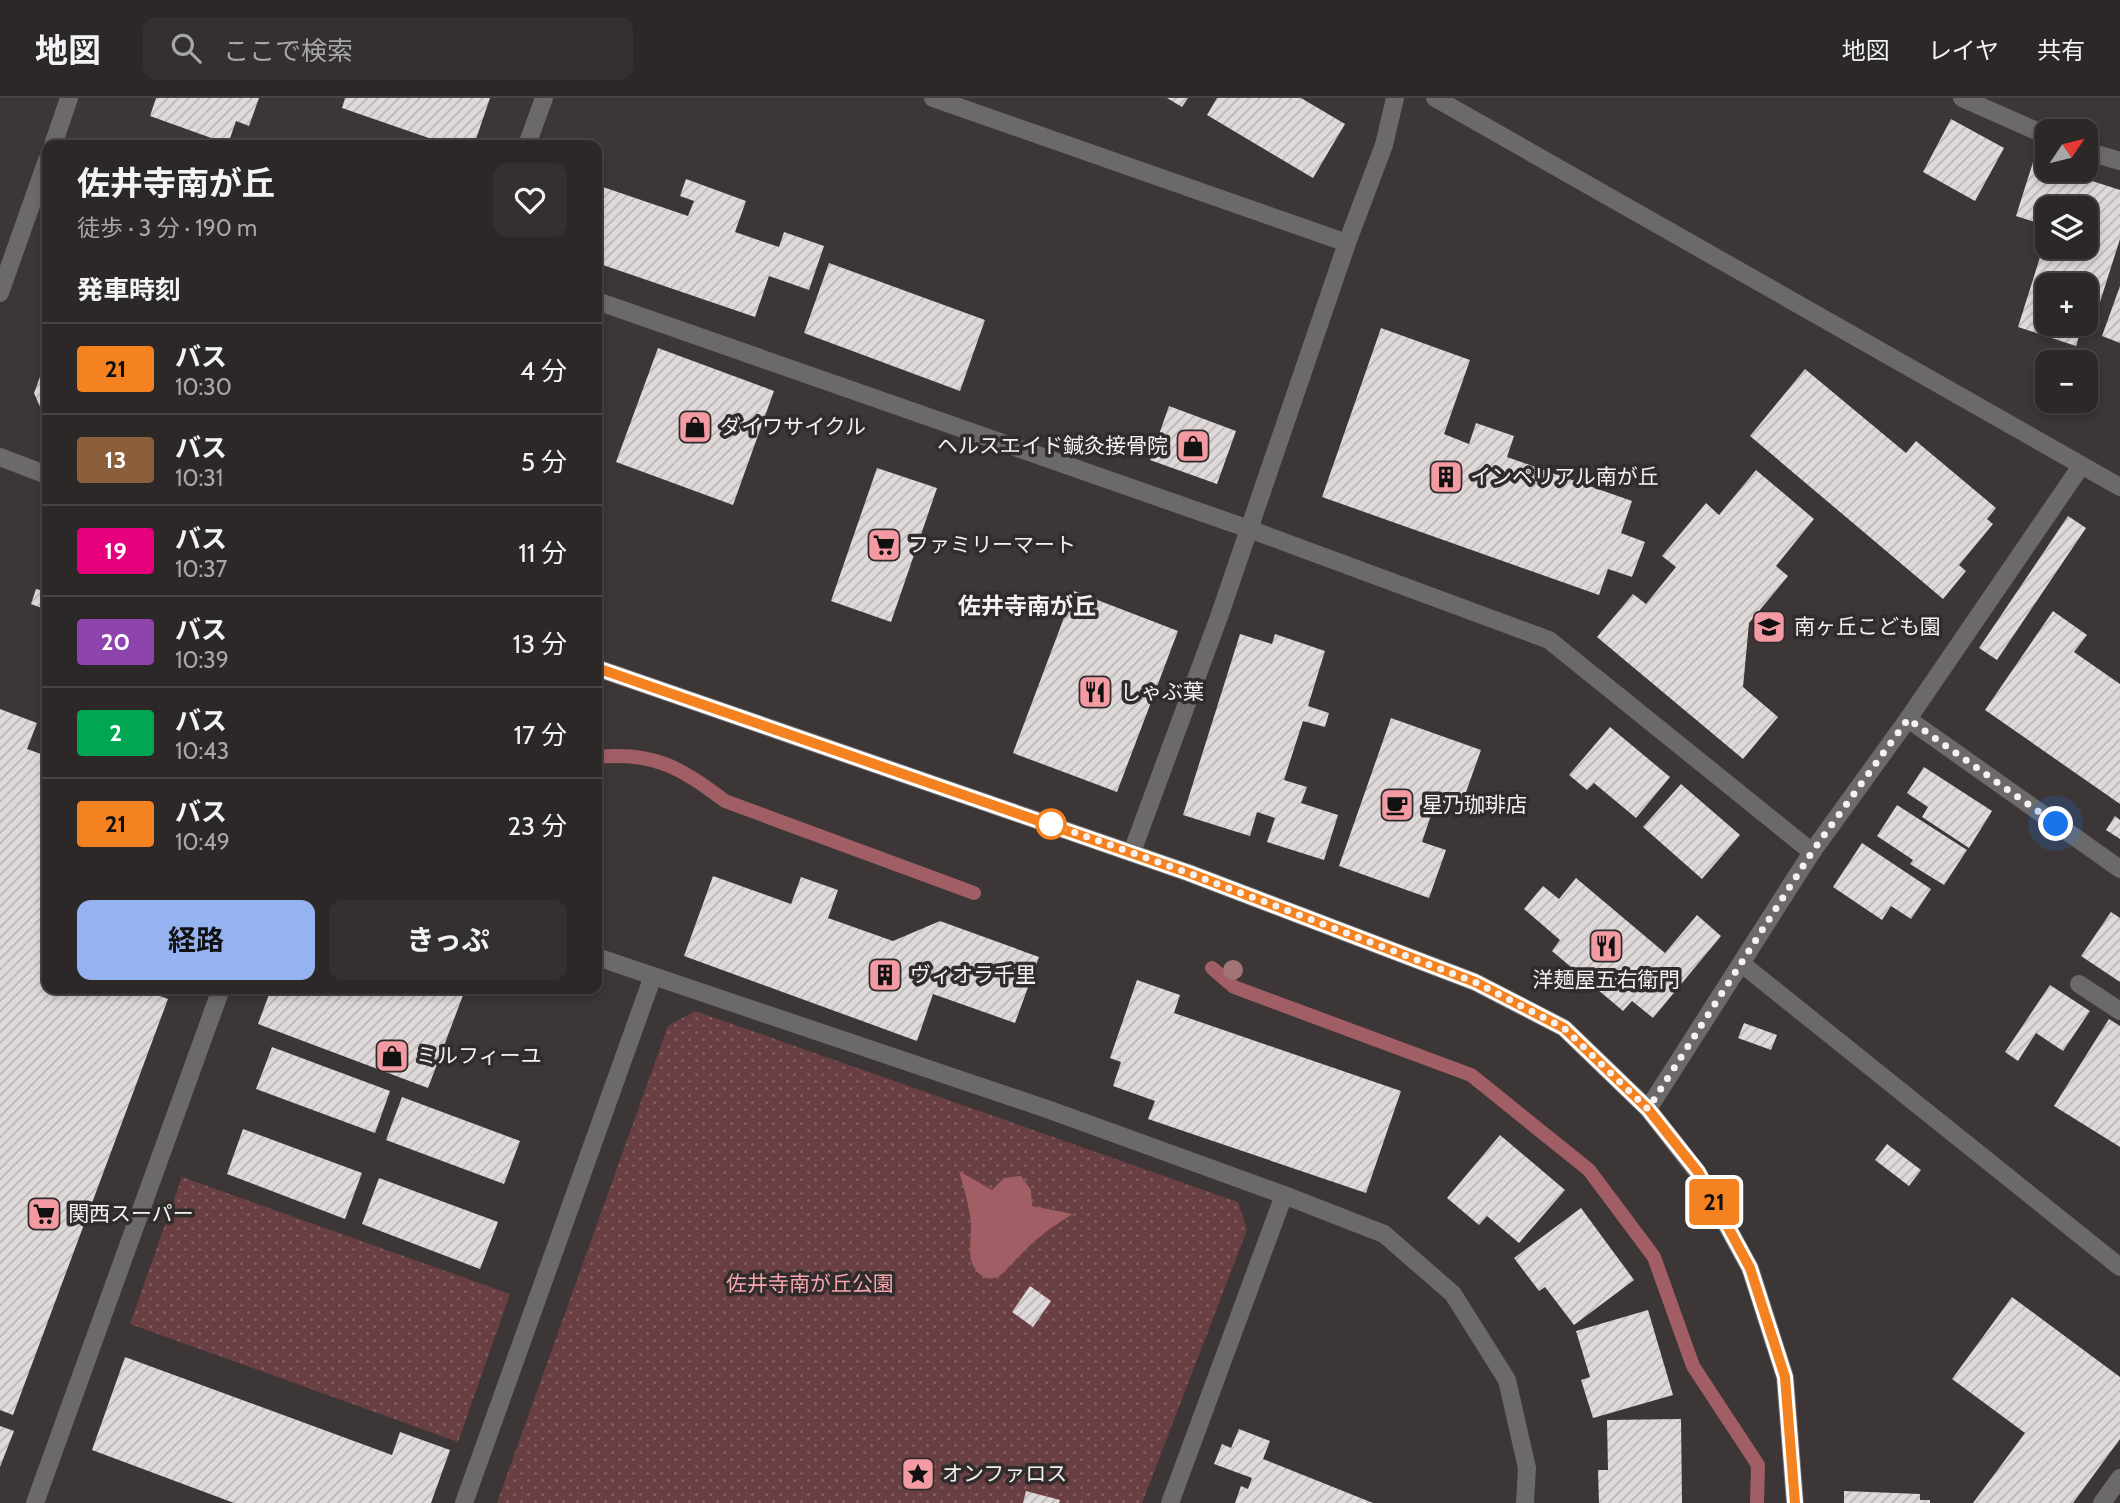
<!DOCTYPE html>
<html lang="ja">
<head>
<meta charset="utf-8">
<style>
	body { margin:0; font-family:Cabin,"Noto Sans JP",sans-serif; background:#353030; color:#f1f3f6; height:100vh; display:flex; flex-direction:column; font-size:26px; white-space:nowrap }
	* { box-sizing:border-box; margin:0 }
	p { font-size:23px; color:#a7a6a8 }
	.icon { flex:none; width:38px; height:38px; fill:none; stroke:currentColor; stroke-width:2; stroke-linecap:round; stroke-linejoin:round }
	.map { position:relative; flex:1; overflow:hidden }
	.drawer { position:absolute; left:42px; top:42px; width:560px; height:854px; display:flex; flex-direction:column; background:#2d2828; border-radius:14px; box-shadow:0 4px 10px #0003,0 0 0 2px #484445 }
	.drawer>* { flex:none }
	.badge { padding:0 14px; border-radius:5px; font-size:24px; line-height:46px }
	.needle { width:46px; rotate:55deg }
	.controls { position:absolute; left:2035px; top:21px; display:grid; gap:14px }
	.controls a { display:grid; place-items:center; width:63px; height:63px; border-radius:14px; background:#2d2828; box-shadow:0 4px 10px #0003,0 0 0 2px #484445; font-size:35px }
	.you { position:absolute; width:35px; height:35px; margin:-18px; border:5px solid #fff; border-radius:50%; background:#1a73e8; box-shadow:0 0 0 10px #1a73e833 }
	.map>.badge { position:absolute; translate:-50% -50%; box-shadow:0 0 0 4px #fff }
	h2 { padding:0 35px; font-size:26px; line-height:63px }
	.round { display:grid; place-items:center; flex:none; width:74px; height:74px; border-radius:14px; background:#353030 }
	.summary { display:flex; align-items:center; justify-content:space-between; height:119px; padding:0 35px }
	h1 { font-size:33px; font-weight:700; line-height:52px }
	.primary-button { display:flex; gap:14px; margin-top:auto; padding:14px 35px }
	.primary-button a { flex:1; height:80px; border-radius:14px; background:#95b2f1; color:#111; font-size:28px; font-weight:700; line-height:80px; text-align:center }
	.primary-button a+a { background:#353030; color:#f1f3f6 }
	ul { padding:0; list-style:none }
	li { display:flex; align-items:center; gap:21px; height:91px; padding:0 35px; border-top:2px solid #484445 }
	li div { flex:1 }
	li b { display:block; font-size:26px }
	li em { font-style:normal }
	li .badge { min-width:77px; font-weight:700; text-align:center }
	header { display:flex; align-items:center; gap:42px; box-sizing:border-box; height:98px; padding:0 35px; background:#2d2828; border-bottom:2px solid #484445 }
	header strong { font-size:33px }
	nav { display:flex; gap:38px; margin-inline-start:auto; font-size:24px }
	.search { width:490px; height:63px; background:#353030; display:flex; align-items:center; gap:18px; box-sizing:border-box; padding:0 24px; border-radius:14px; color:#a7a6a8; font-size:26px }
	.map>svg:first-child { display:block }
	.grass { fill:url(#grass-dots) }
	.water { fill:#a25e65 }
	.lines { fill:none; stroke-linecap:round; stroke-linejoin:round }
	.stream { stroke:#a25e65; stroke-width:14 }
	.building { fill:url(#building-hatch) }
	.minor { stroke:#6c6969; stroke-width:18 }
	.tertiary { stroke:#6c6969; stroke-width:18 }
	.tree { fill:#a27377 }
	.line-casing { stroke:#fff; stroke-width:16 }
	.line { stroke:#f58220; stroke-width:10 }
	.walk { stroke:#f5f1f1; stroke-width:7; stroke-dasharray:0 12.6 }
	.stop-dot { fill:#fff; stroke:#f58220; stroke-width:3.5 }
	.labels { text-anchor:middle; stroke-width:7; stroke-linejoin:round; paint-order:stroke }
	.poi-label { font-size:21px; fill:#f5f1f1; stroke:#312c2c; text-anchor:start }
	.park-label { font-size:21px; fill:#f6a5ac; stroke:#312c2c }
	.neighbourhood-label { font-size:23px; font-weight:bold; fill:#f5f1f1; stroke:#312c2c }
</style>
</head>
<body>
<header>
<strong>地図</strong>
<div class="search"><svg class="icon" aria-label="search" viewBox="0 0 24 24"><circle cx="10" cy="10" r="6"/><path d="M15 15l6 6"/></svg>ここで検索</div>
<nav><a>地図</a><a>レイヤ</a><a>共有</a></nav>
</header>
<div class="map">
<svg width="2120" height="1405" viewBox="0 0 2120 1405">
	<defs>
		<pattern id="grass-dots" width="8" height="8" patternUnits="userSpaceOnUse" patternTransform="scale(1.75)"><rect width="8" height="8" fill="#6a3f43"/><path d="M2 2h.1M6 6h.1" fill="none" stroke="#805b5f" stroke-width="1.8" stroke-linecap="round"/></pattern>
		<pattern id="building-hatch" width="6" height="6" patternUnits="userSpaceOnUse" patternTransform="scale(1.75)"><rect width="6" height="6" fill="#e0d9d9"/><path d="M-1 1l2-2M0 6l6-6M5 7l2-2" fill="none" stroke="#bab5b5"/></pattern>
	</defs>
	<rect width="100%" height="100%" fill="#3c3636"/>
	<g class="grass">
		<polygon points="695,913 1238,1104 1247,1132 1142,1405 497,1405 668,928"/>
		<polygon points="182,1079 510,1196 458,1344 130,1226"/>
	</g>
	<path class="water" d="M959,1073L992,1092L1004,1080L1021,1078L1031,1092L1032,1108L1073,1116C1049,1130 1029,1146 1011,1167C1006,1171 1001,1179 994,1180C983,1183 974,1172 971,1162C969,1151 971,1137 971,1125C969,1107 964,1090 959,1073Z"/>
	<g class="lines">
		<g class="stream">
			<path d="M597,659C654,653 681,670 725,703L974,795"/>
			<polyline points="1212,870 1234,889 1471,977 1589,1072 1654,1159 1693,1268 1758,1367 1757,1405"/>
		</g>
	</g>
	<g class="building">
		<polygon points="156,0 259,0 249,28 236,23 228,46 150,18"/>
		<polygon points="345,0 490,0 474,47 449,47 342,10"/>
		<polygon points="1167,0 1188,0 1182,9"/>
		<polygon points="1217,0 1301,0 1345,26 1313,80 1207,17"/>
		<polygon points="1951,21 2004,50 1975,103 1923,74"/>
		<polygon points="2033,64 2048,68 2048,72 2058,72 2120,92 2120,141 2093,226 2086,223 2086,187 2048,187 2048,226 2083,226 2076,248 2018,229 2047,137 2048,149 2086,149 2086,110 2048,110 2048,128 2016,118"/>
		<polygon points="686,81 746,103 735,134 779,149 784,134 824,148 809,192 769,178 755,219 597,165 597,87 688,118 694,103 680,98"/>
		<polygon points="829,165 985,222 960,293 804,235"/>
		<polygon points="2120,188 2120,245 2102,238"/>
		<polygon points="1381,230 1470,262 1444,336 1469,346 1476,325 1514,338 1507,359 1632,403 1621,435 1645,444 1632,479 1608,471 1599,497 1322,399"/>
		<polygon points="658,250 774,293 733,407 616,364"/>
		<polygon points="47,260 47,325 34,295"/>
		<polygon points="1805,271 1906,355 1916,343 1996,410 1987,421 1993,426 1959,467 1966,473 1943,501 1750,338"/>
		<polygon points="1169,308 1236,333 1217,386 1150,362"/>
		<polygon points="877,370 937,390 891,524 831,503"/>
		<polygon points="1756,372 1814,421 1776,468 1788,478 1749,525 1743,589 1778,619 1743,661 1597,539 1633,496 1646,506 1676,469 1662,458 1706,405 1719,417"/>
		<polygon points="2068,418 2086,430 1997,562 1979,550"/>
		<polygon points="36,491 47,494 47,512 31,506"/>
		<polygon points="1074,493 1178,533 1117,694 1013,655"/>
		<polygon points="2053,513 2087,537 2074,554 2120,586 2120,706 1985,612"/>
		<polygon points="1240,536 1272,546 1275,536 1325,553 1308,608 1329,615 1325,629 1303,623 1284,682 1307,689 1301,705 1338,717 1324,762 1267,744 1275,720 1257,714 1250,738 1183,717"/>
		<polygon points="0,611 37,625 27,651 47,658 47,891 142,891 168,901 13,1317 0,1312"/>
		<polygon points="1391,620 1481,652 1460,711 1436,702 1422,744 1446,752 1429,800 1339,768"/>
		<polygon points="1610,629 1670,679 1636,720 1594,685 1587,692 1569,677"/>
		<polygon points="1924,669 1992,713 1969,750 1922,719 1928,709 1907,695"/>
		<polygon points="1681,686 1740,737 1702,781 1643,729"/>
		<polygon points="1897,707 1967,752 1944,787 1910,766 1913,762 1877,738"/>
		<polygon points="2115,718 2120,722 2120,741 2106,732"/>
		<polygon points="1862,745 1931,791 1911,821 1891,808 1882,822 1833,789"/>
		<polygon points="713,778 791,806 801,779 838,792 828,820 893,843 940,823 1039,859 1015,925 933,896 917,943 684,858"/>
		<polygon points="1576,780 1665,855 1697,817 1721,838 1653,920 1632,903 1623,913 1552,853 1560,842 1524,811 1543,788 1559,801"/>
		<polygon points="2111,814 2120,820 2120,884 2081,858"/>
		<polygon points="1137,882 1180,897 1174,915 1401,993 1366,1095 1148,1021 1155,1003 1113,988 1121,964 1110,960"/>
		<polygon points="2050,887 2090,913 2063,953 2036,935 2018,963 2005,954"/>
		<polygon points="271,891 462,891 465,892 428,990 258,926"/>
		<polygon points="2109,921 2120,928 2120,1049 2054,1008"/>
		<polygon points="1744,925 1777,937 1771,952 1738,940"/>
		<polygon points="272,949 390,993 375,1035 256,991"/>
		<polygon points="402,999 520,1043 504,1086 386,1042"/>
		<polygon points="243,1031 362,1075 345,1121 227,1076"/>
		<polygon points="1500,1037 1565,1092 1519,1145 1487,1118 1479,1127 1447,1100"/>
		<polygon points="1887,1046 1921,1072 1909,1088 1875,1062"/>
		<polygon points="379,1080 498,1124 480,1171 362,1126"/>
		<polygon points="1581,1110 1634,1182 1574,1227 1545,1189 1539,1193 1514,1160"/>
		<polygon points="1030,1188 1051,1203 1033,1229 1012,1214"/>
		<polygon points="2012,1199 2120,1279 2120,1341 2073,1405 1973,1405 2025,1335 1952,1281"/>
		<polygon points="1648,1212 1673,1297 1593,1320 1581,1282 1590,1279 1576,1233"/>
		<polygon points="125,1259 392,1357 400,1334 450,1352 431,1405 234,1405 92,1352"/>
		<polygon points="1681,1321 1682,1405 1599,1405 1598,1372 1608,1372 1607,1322"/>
		<polygon points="0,1328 14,1333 0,1369"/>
		<polygon points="1239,1331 1270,1343 1263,1361 1373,1405 1235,1405 1241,1388 1248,1391 1252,1380 1214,1366 1222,1346 1231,1350"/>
		<polygon points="1026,1393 1060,1402 1059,1405 1023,1405"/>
		<polygon points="1844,1393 1920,1396 1920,1402 1930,1402 1930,1405 1844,1405"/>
	</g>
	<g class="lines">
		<g class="minor">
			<polyline points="933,0 1347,145"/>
			<polyline points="1962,0 2048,38"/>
			<polyline points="527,47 544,0"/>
			<polyline points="2086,53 2120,63"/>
			<polyline points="597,203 1249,431 1549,542 1812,754"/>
			<polyline points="1908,621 2120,771"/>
			<polyline points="1132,754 1220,516 1347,145 1384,47 1395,0"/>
			<polyline points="597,859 1047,1011 1284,1097 1384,1136 1453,1196 1507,1282 1527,1370 1525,1405"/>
			<polyline points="1742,866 2120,1169"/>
			<polyline points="2079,886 2120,913"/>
			<polyline points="1648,1011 1812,754 1908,621 2081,368"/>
			<polyline points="464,1405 653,878"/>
			<polyline points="1170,1405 1284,1097"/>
			<polyline points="2102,1405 2120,1380"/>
		</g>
		<g class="tertiary">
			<polyline points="1435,0 2120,389"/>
			<polyline points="53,47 69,0"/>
			<polyline points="0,195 47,62"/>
			<polyline points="0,359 47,377"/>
			<polyline points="597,570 1189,775 1475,884 1564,930 1648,1011 1698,1075 1750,1170 1785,1279 1795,1405"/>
			<polyline points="35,1405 221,891"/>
		</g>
	</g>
	<circle class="tree" cx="1233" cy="872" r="10"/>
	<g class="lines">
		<defs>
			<polyline id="line" points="597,570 1189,775 1475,884 1564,930 1648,1011 1698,1074 1750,1170 1785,1279 1795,1405"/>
		</defs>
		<use href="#line" class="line-casing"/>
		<use href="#line" class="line"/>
		<polyline class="walk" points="1051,726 1189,775 1475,884 1564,930 1648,1011 1812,754 1908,621 2056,726"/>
	</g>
	<defs>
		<symbol id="shop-square" viewBox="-11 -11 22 22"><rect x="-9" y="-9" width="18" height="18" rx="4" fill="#f49aa3" stroke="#312c2c"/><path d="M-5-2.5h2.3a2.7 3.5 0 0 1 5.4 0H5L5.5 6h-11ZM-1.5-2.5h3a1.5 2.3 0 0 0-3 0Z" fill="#111"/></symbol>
		<symbol id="building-square" viewBox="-11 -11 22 22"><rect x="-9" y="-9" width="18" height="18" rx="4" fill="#f49aa3" stroke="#312c2c"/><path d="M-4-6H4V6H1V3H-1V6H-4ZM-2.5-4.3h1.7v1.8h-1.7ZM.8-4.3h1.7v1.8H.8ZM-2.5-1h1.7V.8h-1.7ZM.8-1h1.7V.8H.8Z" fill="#111"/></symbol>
		<symbol id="supermarket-square" viewBox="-11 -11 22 22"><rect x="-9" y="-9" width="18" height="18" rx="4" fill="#f49aa3" stroke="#312c2c"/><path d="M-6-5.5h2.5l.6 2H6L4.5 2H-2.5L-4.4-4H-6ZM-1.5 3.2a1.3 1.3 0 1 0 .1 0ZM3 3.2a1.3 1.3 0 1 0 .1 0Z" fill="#111"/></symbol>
		<symbol id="school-square" viewBox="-11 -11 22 22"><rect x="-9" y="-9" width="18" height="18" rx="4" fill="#f49aa3" stroke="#312c2c"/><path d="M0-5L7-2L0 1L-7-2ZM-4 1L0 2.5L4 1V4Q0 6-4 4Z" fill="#111"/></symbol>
		<symbol id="restaurant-square" viewBox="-11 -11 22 22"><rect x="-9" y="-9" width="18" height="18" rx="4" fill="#f49aa3" stroke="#312c2c"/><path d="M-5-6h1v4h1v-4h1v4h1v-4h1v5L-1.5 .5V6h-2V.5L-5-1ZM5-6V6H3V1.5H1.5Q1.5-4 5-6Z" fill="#111"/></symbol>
		<symbol id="cafe-square" viewBox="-11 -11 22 22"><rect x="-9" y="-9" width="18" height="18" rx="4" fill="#f49aa3" stroke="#312c2c"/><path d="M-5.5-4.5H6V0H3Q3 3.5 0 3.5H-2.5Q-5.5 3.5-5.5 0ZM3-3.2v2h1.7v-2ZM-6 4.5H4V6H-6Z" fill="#111"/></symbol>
		<symbol id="sight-square" viewBox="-11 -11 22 22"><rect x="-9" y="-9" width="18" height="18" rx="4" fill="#f49aa3" stroke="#312c2c"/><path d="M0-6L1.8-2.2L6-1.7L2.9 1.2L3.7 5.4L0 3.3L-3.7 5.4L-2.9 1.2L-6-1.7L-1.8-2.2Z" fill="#111"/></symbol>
	</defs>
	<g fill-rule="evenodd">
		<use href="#shop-square" x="676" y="310" width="38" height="38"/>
		<use href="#shop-square" x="1174" y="329" width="38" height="38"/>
		<use href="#building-square" x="1427" y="360" width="38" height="38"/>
		<use href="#supermarket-square" x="865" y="428" width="38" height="38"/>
		<use href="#school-square" x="1750" y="510" width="38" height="38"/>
		<use href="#restaurant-square" x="1076" y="575" width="38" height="38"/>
		<use href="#cafe-square" x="1378" y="688" width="38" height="38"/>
		<use href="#restaurant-square" x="1587" y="829" width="38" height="38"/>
		<use href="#building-square" x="866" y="858" width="38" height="38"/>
		<use href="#shop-square" x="373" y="939" width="38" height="38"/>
		<use href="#supermarket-square" x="25" y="1097" width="38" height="38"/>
		<use href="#sight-square" x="899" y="1357" width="38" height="38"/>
	</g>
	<circle class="stop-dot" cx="1051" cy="726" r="14"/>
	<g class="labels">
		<g class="poi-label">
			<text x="720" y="336">ダイワサイクル</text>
			<text x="1168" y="355" text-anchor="end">ヘルスエイド鍼灸接骨院</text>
			<text x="1470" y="386">インペリアル南が丘</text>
			<text x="908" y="454">ファミリーマート</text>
			<text x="1794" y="536">南ヶ丘こども園</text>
			<text x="1120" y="601">しゃぶ葉</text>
			<text x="1422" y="714">星乃珈琲店</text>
			<text x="910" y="884">ヴィオラ千里</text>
			<text x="1606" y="889" text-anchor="middle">洋麺屋五右衛門</text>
			<text x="416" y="965">ミルフィーユ</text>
			<text x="68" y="1123">関西スーパー</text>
			<text x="942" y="1383">オンファロス</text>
		</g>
		<g class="park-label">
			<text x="810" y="1193">佐井寺南が丘公園</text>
		</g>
		<g class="neighbourhood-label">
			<text x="1027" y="516">佐井寺南が丘</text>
		</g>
	</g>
</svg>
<div class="controls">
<a><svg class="needle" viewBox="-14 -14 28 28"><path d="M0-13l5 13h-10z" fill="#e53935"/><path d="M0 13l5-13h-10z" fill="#a7a6a8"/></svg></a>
<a><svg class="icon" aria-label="layers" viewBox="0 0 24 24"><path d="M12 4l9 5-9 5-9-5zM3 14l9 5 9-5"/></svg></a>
<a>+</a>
<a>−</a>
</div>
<div class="you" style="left:2056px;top:726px"></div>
<b class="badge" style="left:1714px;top:1104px;background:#f58220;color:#111">21</b>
<section class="drawer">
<div class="summary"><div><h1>佐井寺南が丘</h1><p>徒歩 · 3 分 · 190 m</p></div><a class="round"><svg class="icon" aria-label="heart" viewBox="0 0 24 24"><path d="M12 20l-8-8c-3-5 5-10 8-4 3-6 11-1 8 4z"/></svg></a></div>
<h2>発車時刻</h2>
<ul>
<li><span class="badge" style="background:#f58220;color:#111">21</span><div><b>バス</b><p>10:30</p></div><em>4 分</em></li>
<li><span class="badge" style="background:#8b5e3c;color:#fff">13</span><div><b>バス</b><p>10:31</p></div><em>5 分</em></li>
<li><span class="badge" style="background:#e6007e;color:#fff">19</span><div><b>バス</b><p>10:37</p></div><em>11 分</em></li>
<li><span class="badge" style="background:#8e44ad;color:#fff">20</span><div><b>バス</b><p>10:39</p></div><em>13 分</em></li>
<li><span class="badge" style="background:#00a651;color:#fff">2</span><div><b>バス</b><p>10:43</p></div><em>17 分</em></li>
<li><span class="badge" style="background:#f58220;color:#111">21</span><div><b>バス</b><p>10:49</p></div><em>23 分</em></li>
</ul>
<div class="primary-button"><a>経路</a><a>きっぷ</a></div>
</section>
</div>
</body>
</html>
